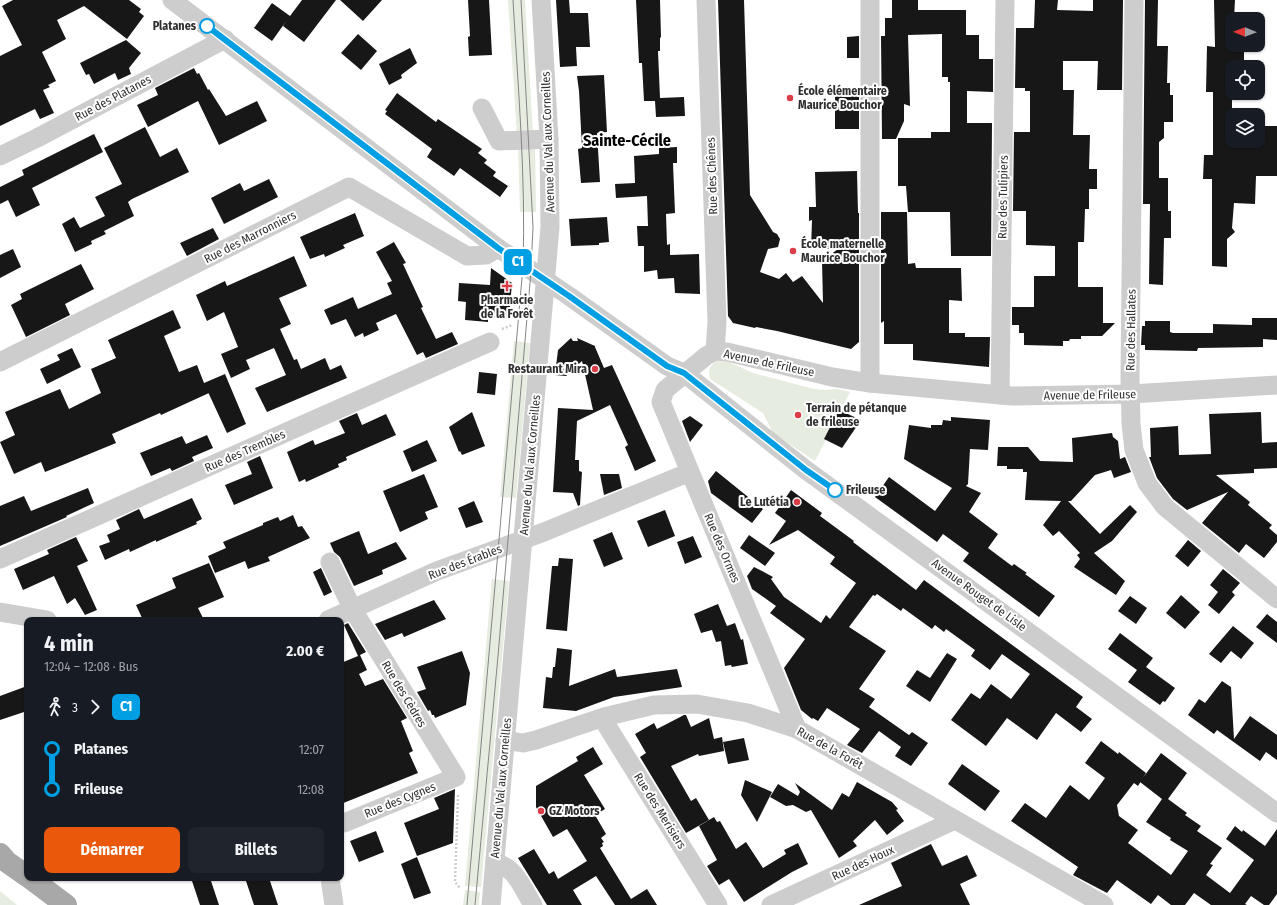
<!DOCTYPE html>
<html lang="fr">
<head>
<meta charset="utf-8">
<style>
	body { margin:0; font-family:"Fira Sans Condensed",sans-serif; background:#20242c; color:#f1f3f6; height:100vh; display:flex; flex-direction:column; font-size:15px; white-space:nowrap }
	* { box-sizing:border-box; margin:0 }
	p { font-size:13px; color:#9ea1a6 }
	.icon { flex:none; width:22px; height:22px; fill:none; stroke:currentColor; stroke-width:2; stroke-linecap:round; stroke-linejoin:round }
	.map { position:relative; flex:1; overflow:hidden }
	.drawer { position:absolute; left:24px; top:617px; width:320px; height:264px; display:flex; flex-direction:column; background:#171b24; border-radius:8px; box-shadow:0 1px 3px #0004 }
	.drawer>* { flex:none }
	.badge { padding:0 8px; border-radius:6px; font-size:14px; line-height:26px }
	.needle { width:26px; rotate:271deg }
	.buttons { position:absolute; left:1225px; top:12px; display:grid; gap:8px }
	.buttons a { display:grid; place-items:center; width:40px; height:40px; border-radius:8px; background:#171b24; box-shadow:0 1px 3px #0004; font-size:20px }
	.map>.badge { position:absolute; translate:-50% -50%; box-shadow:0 0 0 2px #fff }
	.legs { display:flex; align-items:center; gap:6px; height:44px; padding:0 20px; font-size:13px }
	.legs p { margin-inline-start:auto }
	.summary { display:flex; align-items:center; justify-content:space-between; height:68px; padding:0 20px }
	h1 { font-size:22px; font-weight:700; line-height:30px }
	.primary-button { display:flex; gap:8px; margin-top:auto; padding:8px 20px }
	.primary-button a { flex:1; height:46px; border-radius:8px; background:#ea580c; color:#fff; font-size:16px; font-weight:700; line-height:46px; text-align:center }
	.primary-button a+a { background:#20242c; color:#f1f3f6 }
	ul { padding:0 20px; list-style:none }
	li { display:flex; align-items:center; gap:14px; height:40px; font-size:15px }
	li i { display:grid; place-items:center; width:6px; height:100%; margin:0 5px; background:currentColor }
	li i::after { content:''; width:10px; height:10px; margin:-5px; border:3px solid; border-radius:50%; background:#171b24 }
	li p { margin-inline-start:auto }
	li:first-child i { background:linear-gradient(#0000 50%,currentColor 0) }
	li:last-child i { background:linear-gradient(currentColor 50%,#0000 0) }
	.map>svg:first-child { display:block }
	.green { fill:#e6ecdf }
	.building { fill:#171717 }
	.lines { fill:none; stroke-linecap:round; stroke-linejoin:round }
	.path { stroke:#cdcdcd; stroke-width:2.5; stroke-dasharray:2 2; stroke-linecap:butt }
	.minor { stroke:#cdcdcd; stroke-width:19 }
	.major { stroke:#a8a8a8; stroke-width:22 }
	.tram { stroke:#858585; stroke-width:1 }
	.line-1-casing { stroke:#fff; stroke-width:9 }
	.line-1 { stroke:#009ee3; stroke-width:6 }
	.stop-1-dot { fill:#fff; stroke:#009ee3; stroke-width:2 }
	.poi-dot { fill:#db3e48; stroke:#fff; stroke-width:1.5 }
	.labels { text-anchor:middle; stroke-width:4; stroke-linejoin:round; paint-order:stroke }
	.stop-label { font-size:12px; font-weight:bold; fill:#303030; stroke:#fff; text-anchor:end }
	.poi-label { font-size:12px; font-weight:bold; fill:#303030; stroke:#fff; text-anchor:start }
	.street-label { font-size:12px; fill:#303030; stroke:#fff }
	.district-label { font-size:16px; font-weight:bold; fill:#000; stroke:#fff }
</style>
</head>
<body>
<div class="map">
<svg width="1277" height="905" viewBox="0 0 1277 905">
	<rect width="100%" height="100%" fill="#fff"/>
	<g class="green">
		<polygon points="508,0 525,0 533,133 517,134"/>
		<polygon points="535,146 536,212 520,212 518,147"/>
		<polygon points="514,341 530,343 516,498 500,497"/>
		<path d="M717,361L729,362L753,373L814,389L826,390L837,389L850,392L815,461L773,433L763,413L710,379C708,370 709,366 717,361Z"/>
		<polygon points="492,579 509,581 481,887 465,886"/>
		<polygon points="465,890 480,892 479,905 463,905"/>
		<polygon points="0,891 17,905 0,905"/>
	</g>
	<g class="building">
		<polygon points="13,0 129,0 141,9 139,12 144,16 127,39 84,6 57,20 66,39 42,52 56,81 48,85 50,87 43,90 54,113 40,119 35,109 0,126 0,56 22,45 2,6"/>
		<polygon points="302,0 336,0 304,42 283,26 287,20 272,41 254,28 272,3 290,16"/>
		<polygon points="340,0 382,0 363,21"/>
		<polygon points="468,0 489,0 492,55 469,56 468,37 470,36"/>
		<polygon points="556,0 569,0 570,13 588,13 590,47 576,47 577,66 560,67"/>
		<polygon points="636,0 660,0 661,37 660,38 660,51 658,51 660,98 684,97 685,116 656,117 655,101 644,101 642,63 639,63"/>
		<polygon points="718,0 744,0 750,195 773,232 777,234 780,239 778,247 768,249 760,272 779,279 786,273 793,282 802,276 823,303 822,261 838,249 811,249 812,220 809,221 809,207 816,207 815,172 857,171 858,213 859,213 859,342 851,349 777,331 756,327 755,328 733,323 728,316"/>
		<polygon points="892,0 918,0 918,10 966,10 966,35 979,35 979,59 993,59 993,92 967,91 967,123 992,123 991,256 951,256 950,212 908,212 906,186 898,186 898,138 931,138 931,132 950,132 950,82 948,82 948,77 942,77 942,34 908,35 910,106 904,104 904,121 896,139 882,139 881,36 885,36 885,18 892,18"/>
		<polygon points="1035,0 1058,0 1057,10 1093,11 1093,0 1123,0 1122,90 1097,90 1098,61 1063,61 1063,90 1074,90 1073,135 1090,135 1089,169 1097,169 1097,189 1089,189 1089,209 1085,209 1084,242 1078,242 1078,287 1103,287 1103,323 1115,323 1102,336 1081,336 1081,339 1070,339 1069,341 1063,341 1063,346 1024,345 1024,333 1019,333 1019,325 1012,325 1012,307 1034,307 1034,276 1055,276 1055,246 1026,245 1026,211 1013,211 1014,132 1030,132 1030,91 1025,91 1025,88 1015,88 1016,28 1034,28"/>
		<polygon points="1145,0 1158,0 1157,46 1168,46 1167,83 1170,83 1170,95 1173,95 1173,122 1164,122 1164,138 1159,142 1159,178 1168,178 1168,211 1171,211 1171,238 1164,238 1163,285 1149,284 1150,204 1143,204"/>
		<polygon points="1214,0 1235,0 1234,19 1232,19 1232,45 1244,45 1244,67 1232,67 1232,118 1229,118 1229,145 1256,146 1256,141 1258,141 1258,133 1259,133 1259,126 1277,126 1277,176 1256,176 1255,204 1234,203 1232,228 1235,232 1227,239 1227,267 1212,266 1212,179 1203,179 1204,155 1213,155 1213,92 1206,92 1207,46 1215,47"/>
		<polygon points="358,34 377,51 361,70 341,53"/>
		<polygon points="859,36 859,58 847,58 847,37"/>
		<polygon points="126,40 141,53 129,68 131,74 118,80 115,73 94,84 89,74 86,75 80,63"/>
		<polygon points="410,48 417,63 401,75 402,78 389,85 379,64"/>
		<polygon points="194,68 197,74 199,73 208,90 209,89 226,116 257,101 267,121 219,145 198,101 148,127 137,105 158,95 155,88"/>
		<polygon points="604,75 607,132 597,133 600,182 581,183 578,149 582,148 579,91 577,76"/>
		<rect x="835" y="87" width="24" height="42"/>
		<polygon points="397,93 436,122 438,119 482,149 478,153 487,160 484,163 496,172 493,176 508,186 500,197 460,168 454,176 427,157 432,149 385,114 387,111 385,110"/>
		<polygon points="145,127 160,157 177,148 189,172 132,199 128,202 134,216 104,231 106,234 91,241 92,244 75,252 62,224 74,217 80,228 105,216 95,197 122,184 104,148"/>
		<polygon points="94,134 103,152 32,188 40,205 16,217 8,200 0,204 0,187 24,175 22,170"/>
		<polygon points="677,147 677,163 673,163 675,213 666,214 667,245 670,244 670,255 699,254 700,294 675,293 674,278 658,279 657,270 644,272 644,246 638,246 637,226 648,226 647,196 616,198 615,184 635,183 634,156 659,154 659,148"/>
		<polygon points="269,179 278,197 224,224 211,198 240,183 244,191"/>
		<polygon points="881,212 907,212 908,264 915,263 916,268 961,268 962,301 949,300 949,333 965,333 965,337 990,337 989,367 913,360 913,344 884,344 884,321 881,323"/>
		<polygon points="355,213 364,236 343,245 345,248 325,257 324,254 310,259 300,237"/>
		<polygon points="607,217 609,242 599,243 599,245 571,246 569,219"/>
		<polygon points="213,228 219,239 187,256 180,243"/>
		<polygon points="394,242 406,263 403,264 423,307 421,308 436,339 452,332 458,344 426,358 423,352 417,355 396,314 376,323 379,330 364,337 363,333 355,337 346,319 331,325 324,310 353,297 358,309 392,294 387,283 392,281 376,252"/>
		<polygon points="13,249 21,267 0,278 0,255"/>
		<polygon points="294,256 307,286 279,298 291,324 280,329 294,360 297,359 301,369 325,358 330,370 341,365 347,378 267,412 255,388 286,375 274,348 246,360 250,369 231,378 221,354 238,347 224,312 207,321 196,295 225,281 227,286"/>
		<polygon points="81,264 94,289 65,304 70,315 26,337 11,305 22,299 20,294"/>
		<polygon points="491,268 512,283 509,318 488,317 488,322 465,320 466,302 458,301 459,283 490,285"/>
		<polygon points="173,310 181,328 164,336 179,372 197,365 204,383 225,374 246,424 227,433 208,392 209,393 161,415 160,413 112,434 116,443 65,464 45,472 41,462 14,474 0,442 15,435 5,412 60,389 69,409 101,393 91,369 116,358 108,340"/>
		<polygon points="1252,318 1277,318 1277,340 1263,339 1263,347 1198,348 1197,351 1145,350 1145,345 1141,345 1142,326 1145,326 1145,321 1170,321 1170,332 1173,333 1213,333 1213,324 1252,325"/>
		<polygon points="571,338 573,341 578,341 577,338 595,346 595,347 604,368 612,365 656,461 635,471 625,447 628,445 610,405 577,421 575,460 579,460 579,471 582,472 580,505 578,506 573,493 553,492 558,408 593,410 582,361 566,376 555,375 558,350"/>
		<polygon points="72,348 81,367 47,384 40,369 60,360 57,355"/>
		<polygon points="479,372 497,374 495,395 477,393"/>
		<polygon points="839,410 861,420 842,448 824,439"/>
		<polygon points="472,412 485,446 462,455 460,451 459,452 449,427"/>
		<polygon points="1261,412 1262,443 1277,442 1277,468 1254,469 1254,473 1216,475 1250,502 1248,505 1272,525 1269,528 1277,535 1277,542 1264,558 1246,544 1239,553 1202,523 1228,492 1187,510 1173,499 1157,478 1149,457 1151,457 1150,428 1178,426 1179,455 1211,454 1209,414"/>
		<polygon points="357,413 362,425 386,414 396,435 346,457 347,460 338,464 339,467 306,482 305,479 299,482 287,452 313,440 315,445 345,433 339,421"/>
		<polygon points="690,416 703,425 690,442 682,421"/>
		<polygon points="951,417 990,420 988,450 970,449 968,484 966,486 981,493 969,512 998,534 988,548 1012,566 1014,564 1027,573 1025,574 1055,596 1039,617 963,561 969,553 943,534 937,542 875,497 889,477 935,511 952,488 904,459 909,425 931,428 931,425 942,425 943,420 951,421"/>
		<polygon points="1112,433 1113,437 1118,441 1120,459 1125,457 1131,472 1114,478 1111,470 1095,475 1071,501 1068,501 1100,534 1130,505 1137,512 1112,541 1094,553 1125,581 1116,595 1074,567 1080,559 1077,555 1080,553 1059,531 1053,536 1043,525 1061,501 1025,500 1027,472 1023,472 1023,469 1007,469 1007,466 997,466 998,447 1028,447 1040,461 1073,462 1072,438"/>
		<polygon points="207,435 213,448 192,457 194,461 172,471 170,468 151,476 140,453 182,436 186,444"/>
		<polygon points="427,440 437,461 412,472 403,451"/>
		<polygon points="260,456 273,488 234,505 225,485 252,474 247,462"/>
		<polygon points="716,471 763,509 752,523 711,493 708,481"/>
		<polygon points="424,474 438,507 425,512 428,519 400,532 383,491"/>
		<polygon points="600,474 619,474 622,488 604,495"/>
		<polygon points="88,488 94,503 66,516 67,517 0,546 0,506 24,496 31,511"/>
		<polygon points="791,490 822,513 820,516 854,541 853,542 916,590 924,580 1083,697 1076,707 1092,719 1081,732 1056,713 1037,740 1007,718 986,746 951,720 971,693 980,699 991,684 1011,699 1030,674 1002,654 990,670 971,656 975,650 946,629 944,632 935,625 932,629 903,608 901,611 877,594 875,596 873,595 849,627 886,651 859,689 875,699 869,707 909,735 912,732 928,743 911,766 895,756 901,747 879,731 862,753 847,745 860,729 827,708 818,721 813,718 812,719 801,710 784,668 805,639 770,613 776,606 752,589 747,576 754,567 762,571 773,577 771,579 784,597 821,623 826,615 830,619 856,583 830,564 835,557 798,530 769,545 786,521 775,513"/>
		<polygon points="192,498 202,519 196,522 197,524 156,542 156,540 130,552 129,549 105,560 99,546 110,542 107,535 120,529 116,520 139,509 144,519"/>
		<polygon points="474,501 483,522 466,528 458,508"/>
		<polygon points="665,510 675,536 648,547 637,521"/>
		<polygon points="293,515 298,527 302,526 310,538 268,557 270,561 248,569 245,561 215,573 208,556 226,548 223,542 263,525 263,523 278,517 280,521"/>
		<polygon points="359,531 368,554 396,542 407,559 382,570 383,574 354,586 340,557 334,552 330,543"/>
		<polygon points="612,532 623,559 604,567 593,540"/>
		<polygon points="749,535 775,553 765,566 740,548"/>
		<polygon points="693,536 702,557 685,564 677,542"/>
		<polygon points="76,537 88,561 77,566 97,610 85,615 75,598 67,604 54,576 23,590 14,569 49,554 47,550"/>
		<polygon points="1188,540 1201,551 1188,567 1175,556"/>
		<polygon points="559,558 573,559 567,631 546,629 552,566 558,566"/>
		<polygon points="209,563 224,597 198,608 204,620 143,620 136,605 176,588 172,578"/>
		<polygon points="321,568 332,592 324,596 313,572"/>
		<polygon points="1223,569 1240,583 1232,592 1235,595 1219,614 1208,605 1218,592 1210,585"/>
		<polygon points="1181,595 1200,612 1185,629 1166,613"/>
		<polygon points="1130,596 1147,608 1136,624 1118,611"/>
		<polygon points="434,600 446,619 404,637 402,633 385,640 375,624"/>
		<polygon points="718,604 727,626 735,623 741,640 743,639 748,664 732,667 731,665 725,666 721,641 716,642 712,630 701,633 694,614"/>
		<polygon points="1267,614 1277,622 1277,643 1256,627"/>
		<polygon points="348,623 366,652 360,655 367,670 359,674 365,686 383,679 407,718 401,721 413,751 409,753 418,773 341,804 341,663 358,656 344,625"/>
		<polygon points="1233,626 1254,643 1241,659 1231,651 1221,663 1209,654"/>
		<polygon points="1120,633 1153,658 1146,667 1175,688 1165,702 1163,701 1160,705 1128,682 1137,670 1108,649"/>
		<polygon points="557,648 572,650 569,686 615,669 617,677 677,669 682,687 614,697 576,711 543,708 546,677 552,678 553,667 555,667"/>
		<polygon points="462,651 470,673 466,705 435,718 434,715 432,715 430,710 428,711 417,692 426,689 417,667"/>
		<polygon points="947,653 957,659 930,702 906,686 917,670 930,678"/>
		<polygon points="1222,681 1231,687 1234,739 1250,716 1277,735 1277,760 1266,752 1260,761 1217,730 1214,734 1188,715 1199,699 1205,703"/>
		<polygon points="27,686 27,711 0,720 0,696"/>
		<polygon points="684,715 686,715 691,727 709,718 714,739 722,737 724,751 699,756 698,754 671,766 691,801 696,798 709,820 686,833 640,757 646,753 635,734 654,723 657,729"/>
		<polygon points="744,738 749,760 728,764 723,742"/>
		<polygon points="1101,741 1118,754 1119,752 1146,773 1138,786 1134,783 1117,805 1119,816 1138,830 1128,843 1171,875 1188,851 1170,840 1171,838 1146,822 1162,799 1140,782 1161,753 1187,773 1168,799 1187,813 1185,815 1201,826 1197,831 1222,848 1210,864 1213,865 1206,875 1230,893 1254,860 1226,839 1235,826 1242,832 1243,830 1265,846 1277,829 1277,894 1269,905 1264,905 1251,896 1245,904 1247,905 1211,905 1194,893 1185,905 1171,905 1158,895 1151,904 1117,880 1107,893 1073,875 1078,867 1011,821 1025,803 1046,818 1070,785 1089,800 1105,778 1085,763"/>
		<polygon points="593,747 603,764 584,775 605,809 595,815 606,834 601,838 604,842 602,843 603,846 600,848 631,899 647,889 657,905 615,905 596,876 573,890 582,905 547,905 518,858 534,849 549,874 554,871 558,879 587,861 567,829 553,837 536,807 536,786 578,761 576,757"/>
		<polygon points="962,764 1000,791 985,811 948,784"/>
		<polygon points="745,780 772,792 757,822 741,795"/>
		<polygon points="857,782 892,802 898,809 896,810 904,821 887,835 875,820 853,841 857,846 839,858 811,810 806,812 793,805 786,806 770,797 778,784 798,796 800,792 795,783 832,810 842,793 849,797"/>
		<polygon points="455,789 453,843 417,856 404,823 439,809 434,798"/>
		<polygon points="714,817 717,822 720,821 736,849 746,842 763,868 786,854 784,850 798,843 808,864 792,872 744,902 729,879 719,885 707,866 717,860 699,826"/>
		<polygon points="376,831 384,852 359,862 350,841"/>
		<polygon points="931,844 942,866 967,855 977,876 960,884 970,905 859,905 902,886 891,863"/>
		<polygon points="417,857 431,893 414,899 401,864"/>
		<polygon points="191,878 210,878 219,905 200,905"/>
		<polygon points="245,878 269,878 278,905 254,905"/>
	</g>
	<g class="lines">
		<g class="path">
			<polyline points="502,329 512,325"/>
			<polyline points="458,795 455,882 460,888"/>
		</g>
		<g class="minor">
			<polyline points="172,0 498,248 569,296 667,366 684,373 806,470 1277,813"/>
			<polyline points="706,0 717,322 715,351"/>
			<polyline points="870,0 870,383"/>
			<polyline points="1134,0 1130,377 1131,424 1134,450 1147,483 1165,507 1277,599"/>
			<polyline points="482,108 499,141 549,139"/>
			<polyline points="0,156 37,138 225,39"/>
			<polyline points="0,362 349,187 467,256 486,255 498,248"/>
			<polyline points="1000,395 1005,0"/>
			<polyline points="0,559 490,342"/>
			<polyline points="330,562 353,610 456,777 344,823"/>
			<polyline points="0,612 47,620"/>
			<polyline points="328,620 437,571 544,532 690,472"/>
			<polyline points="604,717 607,726 718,905"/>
			<polyline points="797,729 661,402 665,390 706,356 715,351 727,352 832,377 870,383 1012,396 1131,394 1277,385"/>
			<polyline points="505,740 523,743 536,740 604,717 654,705 697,704 748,713 797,729 1104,905"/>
			<path d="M495,863C515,866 523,889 533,905"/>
			<polyline points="330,878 334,905"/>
			<polyline points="491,905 550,227 549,139 541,0"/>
			<polyline points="771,905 955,820"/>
		</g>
		<g class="major">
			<polyline points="0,854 7,862 27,876"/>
			<polyline points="30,878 66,905"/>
		</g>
		<g class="tram">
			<path d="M467,905L523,266C526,177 518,88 513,0"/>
			<polyline points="475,905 498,656 531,271 533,227 521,0"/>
		</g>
	</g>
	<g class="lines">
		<defs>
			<polyline id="line-1" points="207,26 498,248 569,296 667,366 684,373 806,470 835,490"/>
		</defs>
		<use href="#line-1" class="line-1-casing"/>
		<use href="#line-1" class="line-1"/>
	</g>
	<g class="stop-1-dot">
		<circle cx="207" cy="26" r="7"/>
		<circle cx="835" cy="490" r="7"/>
	</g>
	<g class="poi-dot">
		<circle cx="790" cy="98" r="4"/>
		<circle cx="793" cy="251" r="4"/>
		<path d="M505 280h4v4h4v4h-4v4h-4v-4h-4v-4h4z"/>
		<circle cx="595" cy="369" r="4"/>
		<circle cx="798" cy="415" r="4"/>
		<circle cx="797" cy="502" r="4"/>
		<circle cx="541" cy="811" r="4"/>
	</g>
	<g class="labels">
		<g class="stop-label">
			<text x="196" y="30">Platanes</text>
			<text x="846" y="494" text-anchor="start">Frileuse</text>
		</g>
		<g class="poi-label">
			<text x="798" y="95">École élémentaire<tspan x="798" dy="14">Maurice Bouchor</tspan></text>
			<text x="801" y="248">École maternelle<tspan x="801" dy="14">Maurice Bouchor</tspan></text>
			<text x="507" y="304" text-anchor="middle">Pharmacie<tspan x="507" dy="14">de la Forêt</tspan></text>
			<text x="587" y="373" text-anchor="end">Restaurant Mira</text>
			<text x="806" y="412">Terrain de pétanque<tspan x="806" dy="14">de frileuse</tspan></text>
			<text x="789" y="506" text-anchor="end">Le Lutétia</text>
			<text x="549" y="815">GZ Motors</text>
		</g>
		<g class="street-label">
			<text transform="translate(113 98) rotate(-28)" y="4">Rue des Platanes</text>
			<text transform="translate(548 142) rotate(-92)" y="4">Avenue du Val aux Corneilles</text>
			<text transform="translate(712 176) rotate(-92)" y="4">Rue des Chênes</text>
			<text transform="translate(1003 197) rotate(-89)" y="4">Rue des Tulipiers</text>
			<text transform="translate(250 237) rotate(-27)" y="4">Rue des Marronniers</text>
			<text transform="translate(1131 330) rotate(-89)" y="4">Rue des Hallates</text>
			<text transform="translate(769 363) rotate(12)" y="4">Avenue de Frileuse</text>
			<text transform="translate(1090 395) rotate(-1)" y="4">Avenue de Frileuse</text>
			<text transform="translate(245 451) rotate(-24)" y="4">Rue des Trembles</text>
			<text transform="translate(530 465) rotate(-85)" y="4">Avenue du Val aux Corneilles</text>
			<text transform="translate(722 548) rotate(67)" y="4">Rue des Ormes</text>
			<text transform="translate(465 562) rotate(-21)" y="4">Rue des Érables</text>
			<text transform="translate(979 595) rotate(36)" y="4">Avenue Rouget de Lisle</text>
			<text transform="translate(404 694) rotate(59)" y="4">Rue des Cèdres</text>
			<text transform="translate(830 748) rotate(29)" y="4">Rue de la Forêt</text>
			<text transform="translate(501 788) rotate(-85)" y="4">Avenue du Val aux Corneilles</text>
			<text transform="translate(400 800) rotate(-22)" y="4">Rue des Cygnes</text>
			<text transform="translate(660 811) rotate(58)" y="4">Rue des Merisiers</text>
			<text transform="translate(863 863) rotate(-25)" y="4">Rue des Houx</text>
		</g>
		<g class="district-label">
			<text x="627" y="146">Sainte-Cécile</text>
		</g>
	</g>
</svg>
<div class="buttons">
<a><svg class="needle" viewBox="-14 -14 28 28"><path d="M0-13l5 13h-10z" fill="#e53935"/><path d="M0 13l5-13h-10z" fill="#9ea1a6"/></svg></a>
<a><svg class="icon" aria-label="locate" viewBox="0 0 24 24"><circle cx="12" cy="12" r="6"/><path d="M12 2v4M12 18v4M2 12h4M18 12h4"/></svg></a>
<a><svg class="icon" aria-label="layers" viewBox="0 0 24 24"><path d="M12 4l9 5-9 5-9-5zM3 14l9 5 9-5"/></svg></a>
</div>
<b class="badge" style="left:518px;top:262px;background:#009ee3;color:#fff">C1</b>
<section class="drawer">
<div class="summary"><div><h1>4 min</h1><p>12:04 – 12:08 · Bus</p></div><b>2.00 €</b></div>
<div class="legs"><svg class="icon" aria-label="walk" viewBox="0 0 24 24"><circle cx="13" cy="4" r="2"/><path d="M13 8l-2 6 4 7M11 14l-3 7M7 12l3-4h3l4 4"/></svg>3<svg class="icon" aria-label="forward" viewBox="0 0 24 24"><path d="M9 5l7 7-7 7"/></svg><b class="badge" style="background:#009ee3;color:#fff">C1</b></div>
<ul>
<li><i style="color:#009ee3"></i><b>Platanes</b><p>12:07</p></li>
<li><i style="color:#009ee3"></i><b>Frileuse</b><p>12:08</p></li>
</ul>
<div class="primary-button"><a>Démarrer</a><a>Billets</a></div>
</section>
</div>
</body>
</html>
